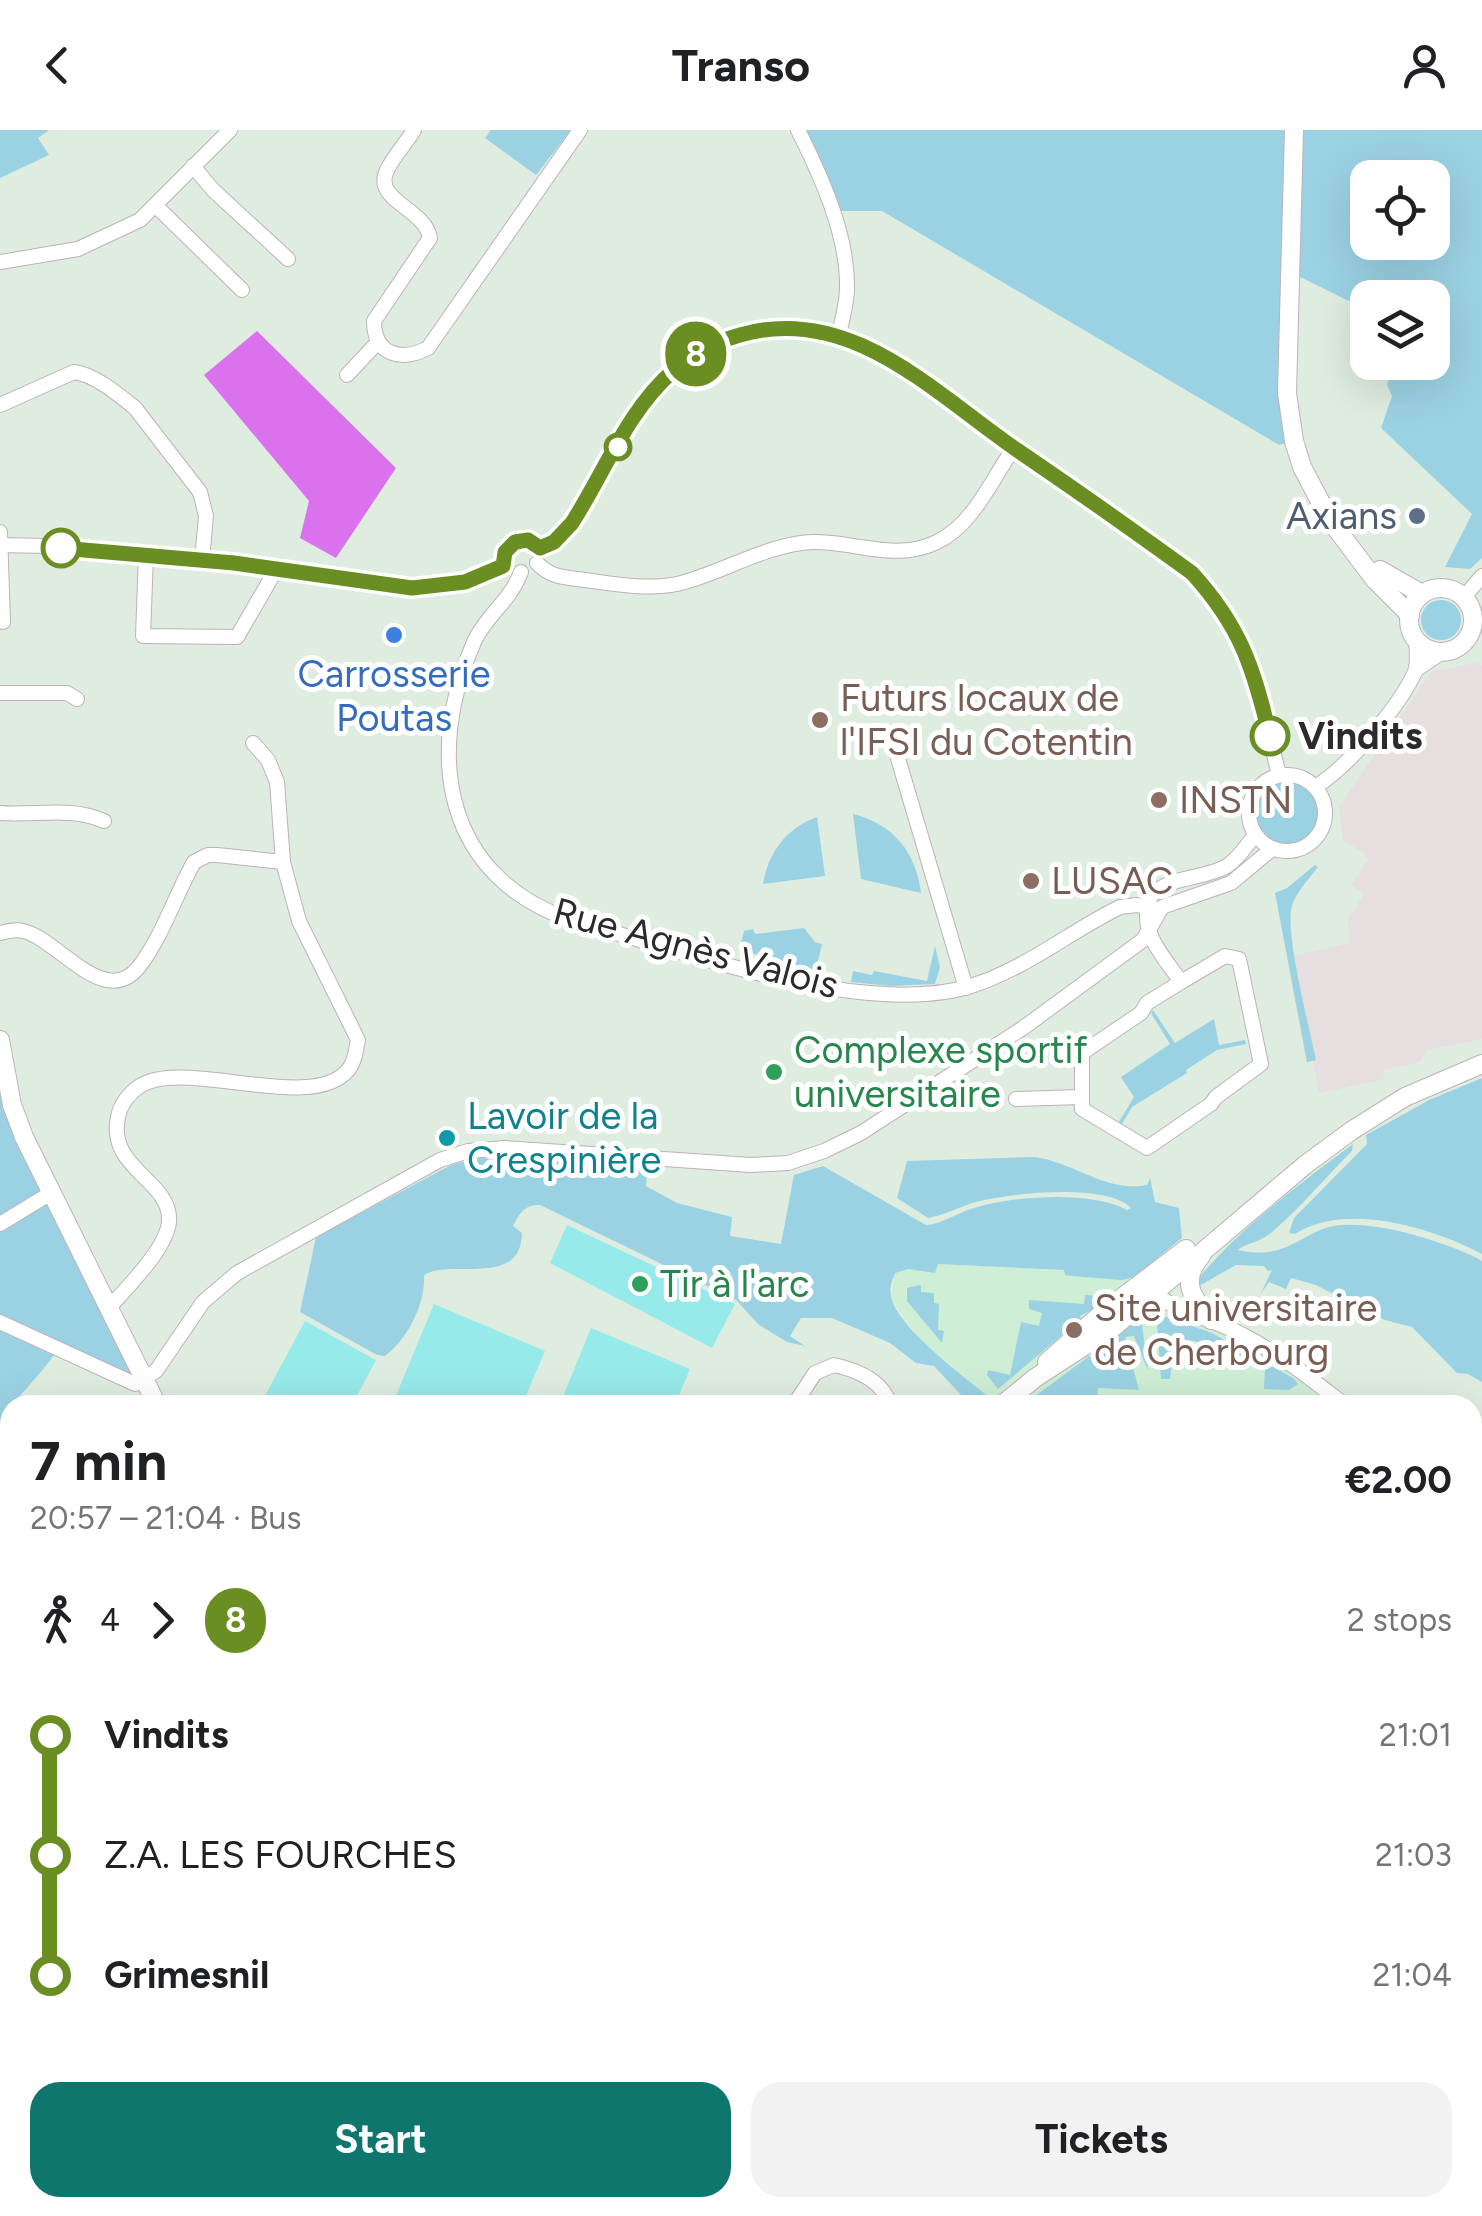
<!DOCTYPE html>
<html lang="en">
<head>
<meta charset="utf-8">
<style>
	body { margin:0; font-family:Figtree,sans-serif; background:#f2f2f2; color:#202124; height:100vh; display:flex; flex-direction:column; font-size:38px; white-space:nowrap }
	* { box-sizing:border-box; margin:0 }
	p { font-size:32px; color:#757577 }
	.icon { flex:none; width:55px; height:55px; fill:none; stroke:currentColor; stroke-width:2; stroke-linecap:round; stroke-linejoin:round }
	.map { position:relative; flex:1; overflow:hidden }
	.details { position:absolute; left:0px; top:1265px; width:1482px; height:822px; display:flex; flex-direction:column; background:#fff; border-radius:30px 30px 0 0; box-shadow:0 10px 40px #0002 }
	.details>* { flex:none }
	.badge { padding:0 20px; border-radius:32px; font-size:35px; line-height:65px }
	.buttons { position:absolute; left:1350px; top:30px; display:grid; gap:20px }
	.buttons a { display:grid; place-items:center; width:100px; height:100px; border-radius:20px; background:#fff; box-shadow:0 10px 40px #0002; font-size:50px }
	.map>.badge { position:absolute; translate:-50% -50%; box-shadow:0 0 0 5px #fff }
	.legs { display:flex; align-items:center; gap:15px; height:110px; padding:0 30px; font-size:32px }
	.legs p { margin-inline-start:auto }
	.headline { display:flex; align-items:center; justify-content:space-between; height:170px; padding:0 30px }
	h1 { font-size:55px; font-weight:700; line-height:75px }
	.cta { display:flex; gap:20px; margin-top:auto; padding:20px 30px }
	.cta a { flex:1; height:115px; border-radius:30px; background:#0f766e; color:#fff; font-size:40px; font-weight:700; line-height:115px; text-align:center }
	.cta a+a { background:#f2f2f2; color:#202124 }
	ul { padding:0 30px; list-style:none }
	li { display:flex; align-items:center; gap:35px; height:120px; font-size:38px }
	li i { display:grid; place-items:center; width:15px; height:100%; margin:0 12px; background:currentColor }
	li i::after { content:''; width:25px; height:25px; margin:-12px; border:8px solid; border-radius:50%; background:#fff }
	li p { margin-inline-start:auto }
	li:first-child i { background:linear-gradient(#0000 50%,currentColor 0) }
	li:last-child i { background:linear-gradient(currentColor 50%,#0000 0) }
	header { display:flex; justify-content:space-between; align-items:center; height:130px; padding:0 30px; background:#fff; font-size:45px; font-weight:700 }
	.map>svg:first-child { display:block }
	.industrial { fill:#e6dedf }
	.education { fill:#ceeed6 }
	.green { fill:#9bd2e3; fill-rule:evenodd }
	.pitch { fill:#97eaea }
	.water { fill:#da72ed }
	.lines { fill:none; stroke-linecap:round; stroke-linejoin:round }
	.minor-casing { stroke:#bfb1b9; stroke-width:16 }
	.tertiary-casing { stroke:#bfb1b9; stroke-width:20 }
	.secondary-casing { stroke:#bfb1b9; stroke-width:20 }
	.minor { stroke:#fff; stroke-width:14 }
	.tertiary { stroke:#fff; stroke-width:18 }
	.secondary { stroke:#fff; stroke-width:18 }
	.line-1-casing { stroke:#fff; stroke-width:22 }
	.line-1 { stroke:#6b8e23; stroke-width:15 }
	.stop-1-dot { fill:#fff; stroke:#6b8e23; stroke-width:5 }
	.service-dot { fill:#5c6f8a; stroke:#fff; stroke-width:4 }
	.shop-dot { fill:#3f7fe0; stroke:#fff; stroke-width:4 }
	.education-dot { fill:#8d6e63; stroke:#fff; stroke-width:4 }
	.leisure-dot { fill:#2e9e5b; stroke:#fff; stroke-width:4 }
	.culture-dot { fill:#0f9aa8; stroke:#fff; stroke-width:4 }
	.labels { text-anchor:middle; stroke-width:10; stroke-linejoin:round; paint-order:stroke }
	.service-label { font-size:38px; fill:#4e5e75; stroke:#fff; text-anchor:end }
	.shop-label { font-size:38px; fill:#366cbe; stroke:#fff }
	.education-label { font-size:38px; fill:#785e54; stroke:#fff; text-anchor:start }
	.stop-label { font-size:38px; font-weight:bold; fill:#2b2b2b; stroke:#fff; text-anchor:start }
	.street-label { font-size:38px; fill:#2b2b2b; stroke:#fff }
	.leisure-label { font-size:38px; fill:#27864d; stroke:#fff; text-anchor:start }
	.culture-label { font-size:38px; fill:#0d838f; stroke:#fff; text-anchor:start }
</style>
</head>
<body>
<header><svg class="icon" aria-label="back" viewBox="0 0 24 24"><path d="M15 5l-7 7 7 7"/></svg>Transo<svg class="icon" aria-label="person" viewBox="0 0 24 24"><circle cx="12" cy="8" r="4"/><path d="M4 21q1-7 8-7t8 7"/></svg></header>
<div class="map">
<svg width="1482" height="2086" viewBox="0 0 1482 2086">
	<rect width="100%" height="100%" fill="#deede0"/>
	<polygon class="industrial" points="1475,533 1482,535 1482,909 1427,920 1420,932 1383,940 1384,949 1319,963 1313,931 1307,932 1287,827 1350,813 1348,790 1364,764 1351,755 1368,730 1364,723 1343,710 1339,677 1431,542"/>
	<g class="education">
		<polygon points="937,1134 1065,1140 1065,1144 1118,1146 1142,1151 1226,1196 1345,1275 1003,1275 990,1268 922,1211 892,1171 895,1137 937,1140"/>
		<polygon points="1472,1492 1482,1496 1482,1820 1472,1819"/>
	</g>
	<g class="green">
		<polygon points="0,0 49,0 38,8 49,25 0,48"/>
		<polygon points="491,0 571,0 536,45 485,8"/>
		<path d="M803,0H1482V428L1470,439L1445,437L1472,384L1381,298L1392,266L1387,255L1394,233L1432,232V168H1368L1367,180L1290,142L1294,311L1279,315L882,81H839ZM1368,48H1432V112H1368Z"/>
		<circle cx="1441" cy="490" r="20"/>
		<circle cx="1286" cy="683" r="32"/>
		<path d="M853,684C893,694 916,722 921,763L861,749Z"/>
		<path d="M817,687L825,746L763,754C768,722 787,698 817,687Z"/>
		<path d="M1315,735L1318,737C1309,749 1296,762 1292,776C1284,801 1310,900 1316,930L1307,932L1275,763L1287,758Z"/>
		<polygon points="804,798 815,812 822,814 816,840 739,820 744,801 753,799 755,804"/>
		<polygon points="935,816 940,837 935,854 891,856 851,852 853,841 872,845 874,841 927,851"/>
		<polygon points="1153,880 1175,913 1214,889 1219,915 1245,910 1246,914 1217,920 1186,940 1187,943 1132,977 1120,997 1117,995 1134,967 1121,947 1170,914 1151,883"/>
		<path d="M0,910L12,976L143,1250L57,1221C39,1247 15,1268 0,1293Z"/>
		<path d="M1482,948V1124C1433,1098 1346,1071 1295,1104L1289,1103L1294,1088L1367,1014L1366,1005L1429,970Z"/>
		<path d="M1353,1014L1352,1021C1326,1047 1300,1078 1272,1102C1260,1113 1247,1112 1238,1120C1276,1128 1287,1116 1318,1101C1355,1082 1442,1111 1477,1128L1482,1131V1252L1468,1244L1457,1243L1412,1197L1385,1190L1316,1155L1291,1148L1286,1159L1269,1152L1260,1165L1272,1140L1268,1141L1264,1136L1236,1135L1199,1156L1198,1149C1241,1097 1299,1054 1353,1014Z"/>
		<path d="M502,1026L648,1035L646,1056L677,1073L732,1087L730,1106L781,1114L794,1045L823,1036L926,1095C942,1094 955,1084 971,1079C1010,1066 1090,1060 1127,1080L1131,1078C1107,1053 1013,1063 980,1071C962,1075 946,1085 928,1088L897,1068L907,1031L1035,1027C1076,1033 1106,1063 1147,1055L1150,1048L1155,1072L1179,1078L1182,1108L1134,1147L1122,1150L1072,1146L1065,1145L1064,1140L938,1134L935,1143L908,1139L895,1143C892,1151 889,1157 891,1166C896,1197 965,1247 990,1268L982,1275H963L966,1270L934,1236L916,1233L890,1213L832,1188H801L790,1206L805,1216L787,1212L759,1195L736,1170L540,1075C525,1074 519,1084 513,1096L522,1103C521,1159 451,1128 424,1145C426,1172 408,1209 385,1226L377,1225L300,1182L316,1107L451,1035L472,1029Z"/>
		<polygon points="921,1155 921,1162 934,1163 934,1173 939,1174 938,1200 944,1201 942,1213 907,1171 907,1158"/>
		<polygon points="1085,1165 1099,1166 1096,1178 1080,1186 1081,1189 998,1259 987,1245 988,1240 1010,1245 1021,1192 1039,1196 1042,1183 1029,1179 1029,1170 1084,1174"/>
		<path d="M1163,1186L1212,1203L1293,1248L1298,1254L1289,1260L1264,1259L1265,1238C1231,1219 1213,1212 1175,1209L1170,1249H1161L1157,1192Z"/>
		<polygon points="1141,1188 1148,1241 1134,1206 1125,1207 1139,1260 1098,1258 1097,1275 1023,1275"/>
		<polygon points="1473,1819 1482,1820 1482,2086 1264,2086 1268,2078 1472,2078"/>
	</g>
	<g class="pitch">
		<polygon points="567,1095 735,1174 712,1218 550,1133"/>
		<polygon points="434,1174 545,1221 522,1275 392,1275"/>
		<polygon points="305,1191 376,1230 352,1275 260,1275"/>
		<polygon points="591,1198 690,1239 675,1275 591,1275 564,1264"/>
	</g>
	<polygon class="water" points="257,201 396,338 336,428 300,408 309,371 204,245"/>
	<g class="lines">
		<defs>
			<g id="minor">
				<path d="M414,0C406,13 394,26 387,40C372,71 425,78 430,108L374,191C374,225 401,232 428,218L580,0"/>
				<path d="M798,0C821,46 848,105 847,158C847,174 842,189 839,205"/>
				<polyline points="193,36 213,60 288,129"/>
				<polyline points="156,76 242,160"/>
				<polyline points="0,132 78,119 140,90 230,0"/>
				<polyline points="347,245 378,212"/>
				<path d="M0,275L74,242C94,244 119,265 135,278L200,362L206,386L202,430"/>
				<polyline points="0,402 3,492"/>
				<polyline points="0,415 47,416 234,433 412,458 465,452 503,436"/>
				<path d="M540,418C585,396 605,337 629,296C670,227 754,176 837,204C870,216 901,236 931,256L1192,443C1253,510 1258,561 1279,645"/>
				<polyline points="146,425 143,506 237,507 273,445 274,438"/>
				<path d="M537,433C551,448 565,447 585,450C615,454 647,460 677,454C719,444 758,419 801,413C847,407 893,434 937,412C974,394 991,350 1014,318"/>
				<polyline points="503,436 505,421 515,413 528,411 540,418"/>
				<path d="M521,442C510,472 486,485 474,512C424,625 444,749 574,791C681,820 865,889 971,856C1027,838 1069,802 1120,777L1137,775L1159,780"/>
				<polyline points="1464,467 1482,446"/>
				<polyline points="1416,540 1442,522"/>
				<polyline points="0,563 67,563 77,569"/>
				<polyline points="897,625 966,858"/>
				<circle cx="1287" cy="683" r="38"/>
				<path d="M1315,657C1348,637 1399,577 1415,542C1418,532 1417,520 1416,510"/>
				<path d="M0,683C35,686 71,676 104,691"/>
				<path d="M0,803C7,801 16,799 23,801C59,809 106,883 141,834C163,804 176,764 194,732L208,725H217L283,732"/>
				<path d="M1181,852L1225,826L1239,829L1261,934L1216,967L1211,974L1147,1018L1082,979V923L1141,883L1147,873L1181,852C1162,824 1137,801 1151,766C1170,745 1203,750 1227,736C1239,728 1246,716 1255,705"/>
				<polyline points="1016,969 1081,967"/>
				<polyline points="0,1094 51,1063"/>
				<path d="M1149,1159C1174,1182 1211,1188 1241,1204C1279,1223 1311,1249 1345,1275"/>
				<path d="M108,1179C126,1158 166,1120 169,1092C172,1050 107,1040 118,987C120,975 129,963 140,956C184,927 313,985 349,939C355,931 356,920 358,910L299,791L283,732L277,652L268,630L253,613"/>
				<polyline points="0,1192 135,1254 156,1241 203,1172 237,1143 440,1030 468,1021 505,1018 751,1035 788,1033 824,1021 861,1003 1023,898 1143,810 1162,777 1231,753 1272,719"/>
				<path d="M794,1275L815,1243L834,1235C857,1240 883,1251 890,1275"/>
				<polyline points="1472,1371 1477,1360"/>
				<polyline points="0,1500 10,1489"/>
				<polyline points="0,1555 10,1559"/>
				<polyline points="0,1638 10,1614"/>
				<polyline points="0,1941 10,1941"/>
				<polyline points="571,2078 586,2086"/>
				<polyline points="325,2086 327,2078"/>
			</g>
			<g id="tertiary">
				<polyline points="0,910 12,975 24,1007 157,1275"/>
				<polyline points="1031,2078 1037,2086"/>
			</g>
			<g id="secondary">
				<polyline points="1294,0 1287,263 1294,311 1302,337 1330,390 1375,450 1410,485"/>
				<polyline points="1380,440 1422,464"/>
				<circle cx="1441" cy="490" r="32"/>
				<path d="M1201,1126C1179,1151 1193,1169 1211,1190"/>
				<polyline points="1047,1232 1107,1179 1186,1119"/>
				<polyline points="1002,1275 1035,1248 1115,1196 1305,1035 1351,1001 1405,967 1482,934"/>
				<polyline points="622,2086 625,2078"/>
			</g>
		</defs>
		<use href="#minor" class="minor-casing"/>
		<use href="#tertiary" class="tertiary-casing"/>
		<use href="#secondary" class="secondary-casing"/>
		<use href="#minor" class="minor"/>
		<use href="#tertiary" class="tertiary"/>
		<use href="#secondary" class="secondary"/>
	</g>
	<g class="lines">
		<defs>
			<path id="line-1" d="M61,418L234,433L412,458L465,452L503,436L505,422L515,412L528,410L540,418L554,412L572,393C604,343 628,280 673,241C692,224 715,212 740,205C850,173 934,263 1017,320C1076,360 1134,401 1192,443C1241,497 1253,537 1270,606"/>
		</defs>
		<use href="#line-1" class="line-1-casing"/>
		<use href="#line-1" class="line-1"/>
	</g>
	<g class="stop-1-dot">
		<circle cx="618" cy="317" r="12"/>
		<circle cx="61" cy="418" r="18"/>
		<circle cx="1270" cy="606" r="18"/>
	</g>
	<circle class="service-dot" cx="1417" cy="386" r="10"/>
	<circle class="shop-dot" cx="394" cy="505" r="10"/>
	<g class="education-dot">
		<circle cx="820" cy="590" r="10"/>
		<circle cx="1159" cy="670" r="10"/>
		<circle cx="1031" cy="751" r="10"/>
		<circle cx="1074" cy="1200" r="10"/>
	</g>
	<g class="leisure-dot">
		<circle cx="774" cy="942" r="10"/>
		<circle cx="640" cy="1154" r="10"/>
	</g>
	<circle class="culture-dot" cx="447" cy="1008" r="10"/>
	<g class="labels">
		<g class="service-label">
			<text x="1397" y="399">Axians</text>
		</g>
		<g class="shop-label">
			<text x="394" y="557">Carrosserie<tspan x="394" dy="44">Poutas</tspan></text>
		</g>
		<g class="education-label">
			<text x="840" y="581">Futurs locaux de<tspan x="840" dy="44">l'IFSI du Cotentin</tspan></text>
			<text x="1179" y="683">INSTN</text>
			<text x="1051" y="764">LUSAC</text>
			<text x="1094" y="1191">Site universitaire<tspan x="1094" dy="44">de Cherbourg</tspan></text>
		</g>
		<g class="stop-label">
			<text x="1298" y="619">Vindits</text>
		</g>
		<g class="street-label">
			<text transform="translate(696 818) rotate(15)" y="13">Rue Agnès Valois</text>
		</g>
		<g class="leisure-label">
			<text x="794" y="933">Complexe sportif<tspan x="794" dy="44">universitaire</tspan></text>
			<text x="660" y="1167">Tir à l'arc</text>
		</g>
		<g class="culture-label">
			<text x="467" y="999">Lavoir de la<tspan x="467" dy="44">Crespinière</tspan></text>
		</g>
	</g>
</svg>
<div class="buttons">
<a><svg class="icon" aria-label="locate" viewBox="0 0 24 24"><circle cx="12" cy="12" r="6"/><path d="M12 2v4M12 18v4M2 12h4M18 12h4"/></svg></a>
<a><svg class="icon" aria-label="layers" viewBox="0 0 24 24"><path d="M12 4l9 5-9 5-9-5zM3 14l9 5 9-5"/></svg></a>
</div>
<b class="badge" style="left:696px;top:224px;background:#6b8e23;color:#fff">8</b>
<section class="details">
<div class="headline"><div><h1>7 min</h1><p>20:57 – 21:04 · Bus</p></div><b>€2.00</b></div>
<div class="legs"><svg class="icon" aria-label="walk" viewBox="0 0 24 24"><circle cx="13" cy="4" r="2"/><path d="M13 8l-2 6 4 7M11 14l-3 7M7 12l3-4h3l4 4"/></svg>4<svg class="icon" aria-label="forward" viewBox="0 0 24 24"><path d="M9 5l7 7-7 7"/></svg><b class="badge" style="background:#6b8e23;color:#fff">8</b><p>2 stops</p></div>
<ul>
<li><i style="color:#6b8e23"></i><b>Vindits</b><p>21:01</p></li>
<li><i style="color:#6b8e23"></i><span>Z.A. LES FOURCHES</span><p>21:03</p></li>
<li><i style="color:#6b8e23"></i><b>Grimesnil</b><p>21:04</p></li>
</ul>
<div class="cta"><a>Start</a><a>Tickets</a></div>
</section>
</div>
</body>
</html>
